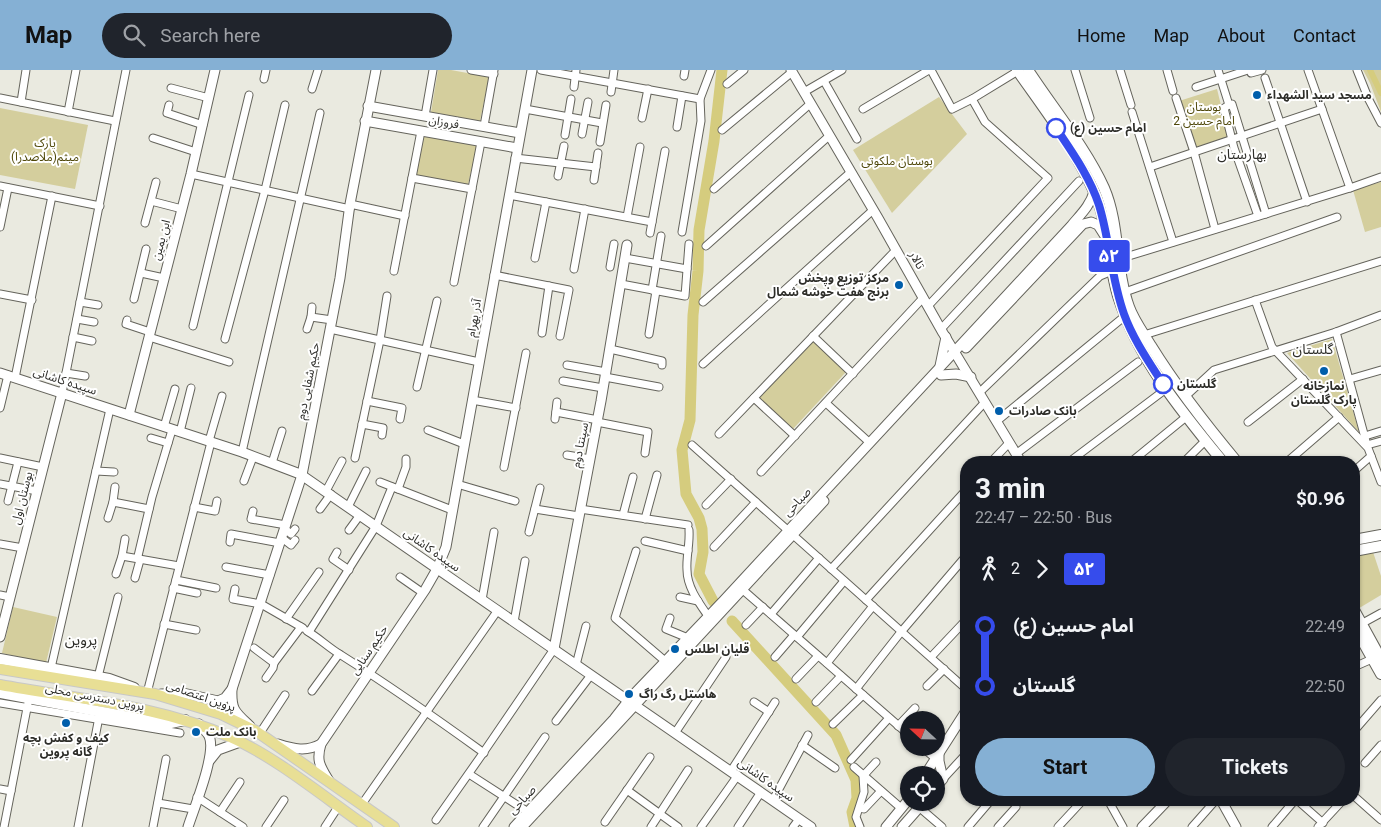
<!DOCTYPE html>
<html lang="en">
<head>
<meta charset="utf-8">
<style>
	body { margin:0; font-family:Roboto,"Noto Sans Arabic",sans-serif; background:#20242c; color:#f1f3f6; height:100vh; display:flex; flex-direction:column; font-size:19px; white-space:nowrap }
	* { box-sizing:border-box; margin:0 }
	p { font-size:16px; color:#9ea1a6 }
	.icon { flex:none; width:28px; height:28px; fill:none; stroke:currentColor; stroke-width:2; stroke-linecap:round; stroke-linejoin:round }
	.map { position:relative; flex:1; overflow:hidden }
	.details { position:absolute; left:960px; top:386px; width:400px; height:350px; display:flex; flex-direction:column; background:#171b24; border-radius:20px; box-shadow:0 1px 4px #0004 }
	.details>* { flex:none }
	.badge { padding:0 10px; border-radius:4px; font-size:18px; line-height:32px }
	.needle { width:32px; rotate:292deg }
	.fabs { position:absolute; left:900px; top:641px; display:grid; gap:10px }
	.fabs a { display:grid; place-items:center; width:45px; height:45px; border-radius:50%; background:#171b24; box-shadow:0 1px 4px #0004; font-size:25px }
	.map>.badge { position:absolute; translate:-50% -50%; box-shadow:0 0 0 2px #fff }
	.legs { display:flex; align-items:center; gap:8px; height:55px; padding:0 15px; font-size:16px }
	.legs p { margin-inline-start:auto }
	.summary { display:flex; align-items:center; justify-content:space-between; height:85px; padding:0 15px }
	h1 { font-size:28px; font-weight:700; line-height:38px }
	.action { display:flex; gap:10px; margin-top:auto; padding:10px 15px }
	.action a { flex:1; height:58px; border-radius:30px; background:#85b0d4; color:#111; font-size:20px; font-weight:700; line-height:58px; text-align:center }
	.action a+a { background:#20242c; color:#f1f3f6 }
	ul { padding:0 15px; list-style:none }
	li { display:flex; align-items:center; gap:18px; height:60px; font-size:19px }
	li i { display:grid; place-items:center; width:8px; height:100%; margin:0 6px; background:currentColor }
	li i::after { content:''; width:12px; height:12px; margin:-6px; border:4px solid; border-radius:50%; background:#171b24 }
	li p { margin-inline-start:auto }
	li:first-child i { background:linear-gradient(#0000 50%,currentColor 0) }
	li:last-child i { background:linear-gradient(currentColor 50%,#0000 0) }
	header { display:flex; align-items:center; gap:30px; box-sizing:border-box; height:70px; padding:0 25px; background:#85b0d4; color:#111 }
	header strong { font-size:24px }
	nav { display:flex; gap:28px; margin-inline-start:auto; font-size:18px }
	.search { width:350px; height:45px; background:#20242c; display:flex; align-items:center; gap:12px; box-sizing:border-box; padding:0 18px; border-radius:28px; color:#9ea1a6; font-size:19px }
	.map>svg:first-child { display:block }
	.green { fill:#d4ce9d }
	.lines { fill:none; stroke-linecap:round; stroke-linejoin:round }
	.canal { stroke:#d5cc7e; stroke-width:6 }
	.river { stroke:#d5cc7e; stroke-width:11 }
	.minor-casing { stroke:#65645c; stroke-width:9 }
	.tertiary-casing { stroke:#65645c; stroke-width:11 }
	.secondary-casing { stroke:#65645c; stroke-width:12 }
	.primary-casing { stroke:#c8c8c7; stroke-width:12 }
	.minor { stroke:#fff; stroke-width:7 }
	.tertiary { stroke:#fff; stroke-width:9 }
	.secondary { stroke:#fff; stroke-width:10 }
	.primary { stroke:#e8df95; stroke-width:10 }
	.line-1-casing { stroke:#fff; stroke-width:11 }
	.line-1 { stroke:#364cec; stroke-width:8 }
	.poi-dot { fill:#005eab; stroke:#fff; stroke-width:2 }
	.stop-1-dot { fill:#fff; stroke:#364cec; stroke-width:2.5 }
	.labels { text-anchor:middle; stroke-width:4; stroke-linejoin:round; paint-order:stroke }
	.poi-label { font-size:12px; font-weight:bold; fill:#2d2d29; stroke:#fff; text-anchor:start }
	.park-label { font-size:12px; fill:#4e4708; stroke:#fff }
	.street-label { font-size:12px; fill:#2d2d29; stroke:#fff }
	.stop-label { font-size:12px; font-weight:bold; fill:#2d2d29; stroke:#fff; text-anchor:start }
	.neighbourhood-label { font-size:14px; fill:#2d2d29; stroke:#fff }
	.quarter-label { font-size:15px; fill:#2d2d29; stroke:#fff }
</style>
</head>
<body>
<header>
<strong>Map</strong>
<div class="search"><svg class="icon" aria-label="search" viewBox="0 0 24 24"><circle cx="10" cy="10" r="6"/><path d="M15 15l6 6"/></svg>Search here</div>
<nav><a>Home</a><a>Map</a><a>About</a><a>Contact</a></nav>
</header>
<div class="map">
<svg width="1381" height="757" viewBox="0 0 1381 757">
	<rect width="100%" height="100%" fill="#eaeae0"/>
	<g class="green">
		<polygon points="438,0 451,0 489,7 480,51 431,42"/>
		<polygon points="1363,0 1381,0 1381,42 1370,13"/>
		<polygon points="1217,19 1229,68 1196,77 1179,31"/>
		<polygon points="939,27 967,64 892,143 853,80"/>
		<polygon points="0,38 88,55 75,119 0,105"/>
		<polygon points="424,66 477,75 468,115 416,106"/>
		<polygon points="1381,112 1381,157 1365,162 1353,120"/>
		<polygon points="1332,269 1359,362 1287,283"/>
		<polygon points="814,270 846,302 793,359 759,328"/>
		<polygon points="1373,482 1381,506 1381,525 1356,540 1354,533 1354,487"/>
		<polygon points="13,537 57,547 46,593 2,583"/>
	</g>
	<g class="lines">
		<polyline class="canal" points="1370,0 1381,23"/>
		<g class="river">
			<polyline points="713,531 699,504 703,482 702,459 699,448 686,424 682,380 690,350 693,245 698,201 699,160 714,71 722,0"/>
			<polyline points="732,551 836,665 856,710 857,728 852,742 855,757"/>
		</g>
		<defs>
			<g id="minor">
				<polyline points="471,0 494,4"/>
				<polyline points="541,0 700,29"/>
				<polyline points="931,0 952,39 972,29 1018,1"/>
				<polyline points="1075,0 1090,48"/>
				<polyline points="1120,0 1131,35"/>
				<polyline points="1167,0 1173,21"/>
				<polyline points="1218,0 1229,35 1232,34 1266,144"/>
				<polyline points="1250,0 1251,3 1262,0"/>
				<polyline points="1308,0 1350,118"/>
				<polyline points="1357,0 1369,30 1381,53"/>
				<polyline points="684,6 685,0"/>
				<polyline points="1265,8 1307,132"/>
				<polyline points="264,9 266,0"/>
				<polyline points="824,11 857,69"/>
				<polyline points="727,14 744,0"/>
				<polyline points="574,17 576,0"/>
				<polyline points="1196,17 1248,0"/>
				<polyline points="171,18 209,28"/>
				<polyline points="312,19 318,0"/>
				<polyline points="611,22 614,0"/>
				<polyline points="804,22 842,0"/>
				<polyline points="0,28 115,51"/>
				<polyline points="1176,28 1194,82 1215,159"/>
				<polyline points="21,32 26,0"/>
				<polyline points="169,35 167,43 203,55"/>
				<polyline points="1229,35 1224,38 1234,78 1258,146"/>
				<polyline points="525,39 602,53"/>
				<polyline points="863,39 929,0"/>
				<polyline points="68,42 76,0"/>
				<polyline points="1132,42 1173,172"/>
				<polyline points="425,46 433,0"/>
				<polyline points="642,48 648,19"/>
				<polyline points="484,56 494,0"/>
				<polyline points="677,57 682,26"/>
				<polyline points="722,60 792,2"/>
				<polyline points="582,64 588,32"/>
				<polyline points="565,65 571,29"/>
				<polyline points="153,68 196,82"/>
				<polyline points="600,72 606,35"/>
				<polyline points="515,88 596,97"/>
				<polyline points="1150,97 1322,39"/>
				<polyline points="191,104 350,139"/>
				<polyline points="558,106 564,76"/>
				<polyline points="412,108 472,119"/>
				<polyline points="594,110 598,83"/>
				<polyline points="0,116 100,136"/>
				<polyline points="714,119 810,34"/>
				<polyline points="509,125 652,152"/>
				<polyline points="151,131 182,139"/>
				<polyline points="350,134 405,146"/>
				<polyline points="627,147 640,77"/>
				<polyline points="145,153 156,112"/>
				<polyline points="0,157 8,118"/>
				<polyline points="682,162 701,51 700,29 711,0"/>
				<polyline points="650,163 665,81"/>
				<polyline points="706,176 829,66"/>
				<polyline points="535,188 546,132"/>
				<polyline points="625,188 687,199"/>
				<polyline points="1119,189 1350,118 1381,107"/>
				<polyline points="610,197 614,174"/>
				<polyline points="574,199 585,139"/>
				<polyline points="394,201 421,61"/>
				<polyline points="141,203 164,208"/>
				<polyline points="494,205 569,220 560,266"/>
				<polyline points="454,212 481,72"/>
				<polyline points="621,214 685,226 689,174"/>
				<polyline points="652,220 661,166"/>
				<polyline points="1125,222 1337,147"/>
				<polyline points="0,224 32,230"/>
				<polyline points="134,229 146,179"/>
				<polyline points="1255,230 1272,277 1368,378 1381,412"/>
				<polyline points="80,232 98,235"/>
				<polyline points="703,232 851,102"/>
				<polyline points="928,236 1048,108 985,52 972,29"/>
				<polyline points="312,237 311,247 332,250"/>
				<polyline points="77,249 94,252"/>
				<polyline points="127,250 126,254 150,262"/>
				<polyline points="193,256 249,25"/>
				<polyline points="307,259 311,247"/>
				<polyline points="330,259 479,292"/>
				<polyline points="941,259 1079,111"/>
				<polyline points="1336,262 1367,375"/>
				<polyline points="542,263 549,216"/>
				<polyline points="649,264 656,221"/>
				<polyline points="1144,265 1381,191"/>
				<polyline points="813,266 853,304"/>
				<polyline points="73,267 92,271"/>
				<polyline points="149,267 229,292"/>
				<polyline points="225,269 265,120 285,35"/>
				<polyline points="610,279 662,291 662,295"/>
				<polyline points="703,294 873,140"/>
				<polyline points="567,295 606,302"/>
				<polyline points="66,303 85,306"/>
				<polyline points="605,307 659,317"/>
				<polyline points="15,308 52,126"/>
				<polyline points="1350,309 1381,300"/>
				<polyline points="563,311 603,318"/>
				<polyline points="417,317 437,231"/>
				<polyline points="980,322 1100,206 1112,201"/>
				<polyline points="62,323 126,0"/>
				<polyline points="1188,324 1214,300 1336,262 1381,245"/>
				<polyline points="754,328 795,366"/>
				<polyline points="472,330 516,338"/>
				<polyline points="367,331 402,338 400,349"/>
				<polyline points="826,333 870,373"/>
				<polyline points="0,338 8,305"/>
				<polyline points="556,342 598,350"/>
				<polyline points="555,349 557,332"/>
				<polyline points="997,351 1125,246"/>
				<polyline points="597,352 648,362 645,383"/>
				<polyline points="1248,352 1303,309"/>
				<polyline points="362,354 383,358 382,365"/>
				<polyline points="164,357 175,319"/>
				<polyline points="428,360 464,374"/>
				<polyline points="180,362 191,318"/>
				<polyline points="719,364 896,180"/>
				<polyline points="1365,366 1381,361"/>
				<polyline points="151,368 168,373"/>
				<polyline points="209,371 222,326"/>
				<polyline points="692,375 966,619"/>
				<polyline points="1367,375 1381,371"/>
				<polyline points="242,382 320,43"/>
				<polyline points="1016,384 1138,292"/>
				<polyline points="567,385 590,389"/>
				<polyline points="0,388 43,397"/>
				<polyline points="355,388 380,270 387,226"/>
				<polyline points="991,392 1009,373"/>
				<polyline points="1069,392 1166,319"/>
				<polyline points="1131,392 1186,347"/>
				<polyline points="1184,392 1205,371"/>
				<polyline points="1287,392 1339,347"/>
				<polyline points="272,393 282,361"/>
				<polyline points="504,397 526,283"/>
				<polyline points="96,401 114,402"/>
				<polyline points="1354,401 1371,386"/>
				<polyline points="761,402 923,228"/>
				<polyline points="244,411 253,387"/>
				<polyline points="380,412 452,440"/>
				<polyline points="0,414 37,421"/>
				<polyline points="457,414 515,431"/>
				<polyline points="398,419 406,397 406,389"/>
				<polyline points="326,421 342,391"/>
				<polyline points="8,431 18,392"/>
				<polyline points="113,432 149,439"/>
				<polyline points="706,435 731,409"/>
				<polyline points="194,437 215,441 217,431"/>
				<polyline points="348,437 366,401"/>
				<polyline points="320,439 331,424"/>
				<polyline points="535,439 579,446"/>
				<polyline points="580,439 688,455"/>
				<polyline points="253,441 251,449 286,455"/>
				<polyline points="623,445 633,407"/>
				<polyline points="108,448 113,432 115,417"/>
				<polyline points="645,449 657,405"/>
				<polyline points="285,459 291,464 295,459"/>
				<polyline points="349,460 360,445"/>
				<path d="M689,460C690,474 686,487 687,500C687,517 699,533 708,546"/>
				<polyline points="529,462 540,418"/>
				<polyline points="282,468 291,475 295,470"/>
				<polyline points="645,471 688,481"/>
				<polyline points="230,472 231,464 280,473"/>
				<polyline points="0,474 23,478"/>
				<polyline points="714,477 756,432"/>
				<polyline points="636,481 615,548 665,591"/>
				<polyline points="337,482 333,489 349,500"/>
				<polyline points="122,486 179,496"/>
				<polyline points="226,497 270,505"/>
				<polyline points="831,499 985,332"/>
				<polyline points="116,504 122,486 125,469"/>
				<polyline points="400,507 423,523"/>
				<polyline points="135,508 140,490 138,486 152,427 172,360"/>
				<polyline points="176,510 216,518"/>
				<polyline points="173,518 197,523"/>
				<polyline points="235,519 233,529 261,534 303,558"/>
				<polyline points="743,520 909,665"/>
				<polyline points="0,525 10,527"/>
				<polyline points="680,527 698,531"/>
				<polyline points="482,530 494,462"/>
				<polyline points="866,530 966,420"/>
				<polyline points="771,544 819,488"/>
				<polyline points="670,548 666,559 688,568"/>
				<polyline points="286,549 319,502"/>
				<polyline points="514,552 525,491"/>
				<polyline points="164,554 196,560"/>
				<polyline points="1361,554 1381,543"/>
				<polyline points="746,555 763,537"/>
				<path d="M307,561C319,568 329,578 341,585C390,616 437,649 484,683"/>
				<polyline points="309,562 376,456 392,417"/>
				<polyline points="797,567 844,511"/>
				<polyline points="254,578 274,593 301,557"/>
				<polyline points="775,587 794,565"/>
				<polyline points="931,587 966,550"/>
				<polyline points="827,593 873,536"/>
				<polyline points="576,595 586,556"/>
				<polyline points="1354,597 1372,589"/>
				<polyline points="51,598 110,339"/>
				<polyline points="98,607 118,527"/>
				<polyline points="266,608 273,598 274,593"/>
				<polyline points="796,609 818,586"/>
				<polyline points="927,616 944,599"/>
				<polyline points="856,619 901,562 966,486"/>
				<polyline points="312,621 339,584"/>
				<polyline points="147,623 211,372"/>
				<polyline points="754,632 769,642"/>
				<polyline points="816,632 841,606"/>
				<polyline points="0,633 180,663"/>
				<polyline points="556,651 591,605"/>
				<polyline points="833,654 863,625"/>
				<polyline points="898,656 915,638"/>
				<polyline points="1354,661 1381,630"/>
				<polyline points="260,663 285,625"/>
				<polyline points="675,663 726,587"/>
				<polyline points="802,675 835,698"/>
				<polyline points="923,678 935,688"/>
				<polyline points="851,690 889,648"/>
				<polyline points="1365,693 1381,675"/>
				<polyline points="854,697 901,738"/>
				<polyline points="731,701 775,632"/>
				<polyline points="469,704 528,742"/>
				<polyline points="943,709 966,684"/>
				<polyline points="0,719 11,721"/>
				<polyline points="627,720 678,757"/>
				<polyline points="1354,726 1381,750"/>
				<polyline points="197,727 243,757"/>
				<polyline points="773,730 808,665"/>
				<polyline points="1108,730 1123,757"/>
				<polyline points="1297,730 1323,753"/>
				<polyline points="158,733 193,739"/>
				<polyline points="362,734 498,540"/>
				<polyline points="860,738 864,739 881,721"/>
				<polyline points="920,738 942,757"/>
				<polyline points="220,742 240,712"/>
				<polyline points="436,750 481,686 554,579"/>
				<polyline points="605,752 650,687"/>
				<polyline points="4,757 28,633"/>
				<polyline points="78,757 99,647"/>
				<polyline points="153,757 166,689"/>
				<polyline points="266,757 284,730"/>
				<polyline points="325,757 338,737"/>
				<polyline points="483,757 545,667"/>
				<polyline points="651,757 688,700"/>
				<polyline points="701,757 738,705"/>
				<polyline points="738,757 761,722"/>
				<polyline points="793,757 799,749"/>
				<polyline points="860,757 856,747 864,722 863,706 876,692"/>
				<polyline points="968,757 991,730"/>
				<polyline points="998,757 1016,737"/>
				<polyline points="1058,757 1083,730"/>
				<polyline points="1192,757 1215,731"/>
				<polyline points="1272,757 1295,730"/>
				<polyline points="1318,757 1343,730"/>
			</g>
			<g id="tertiary">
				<polyline points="791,0 878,148 943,263 1021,392"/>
				<polyline points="368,36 520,63"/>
				<polyline points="365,51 517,78"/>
				<polyline points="966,278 1083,154 1091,152 1098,155 1105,166"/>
				<polyline points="940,296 946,267"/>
				<polyline points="0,303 242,382 300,404 811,757"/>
				<polyline points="941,305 956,304 971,307"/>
				<polyline points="129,345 191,104 215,0"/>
				<polyline points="0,567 62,323"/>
				<polyline points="554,579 601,331 627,175"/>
				<polyline points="161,624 183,623 218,631 225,628 232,619"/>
				<path d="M250,656C235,642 231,640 232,619L302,405L340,208L350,134L376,0"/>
				<path d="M278,674C294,679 306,682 321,674"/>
				<polyline points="210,690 218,680 240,672"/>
				<polyline points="925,705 966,641"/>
				<path d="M329,711C320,696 316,691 321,674L425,520L437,499L446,477L532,0"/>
				<polyline points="936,717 943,709 939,691 939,683"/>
				<polyline points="1221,730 1236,757"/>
				<polyline points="524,755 824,431"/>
				<path d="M188,757C194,738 217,683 209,666C207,662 202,658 199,654"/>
				<path d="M514,757L614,649L632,626L724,530L1071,156C1080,145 1090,136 1094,122"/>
				<polyline points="886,757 909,729"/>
				<polyline points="902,757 924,732"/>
				<polyline points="1142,757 1168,730"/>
			</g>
			<g id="secondary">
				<path d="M1017,0C1045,40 1077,81 1096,126C1109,158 1108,193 1118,226C1138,289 1182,342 1223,392"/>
				<path d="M1028,0C1052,37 1086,78 1104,118C1120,155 1115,199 1129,237C1134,251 1144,264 1151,276C1177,318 1206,355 1237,392"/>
				<polyline points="1354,470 1381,465"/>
				<polyline points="1354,481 1381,476"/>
				<polyline points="1354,540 1381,589"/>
				<polyline points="1354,556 1381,604"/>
				<polyline points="0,589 109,609 134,618"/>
				<polyline points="0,623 166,654 185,650"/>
			</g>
			<g id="primary">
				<polyline points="0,599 155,624 221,644 256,661 394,757"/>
				<path d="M0,615C76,629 158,635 230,667C276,687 325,728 367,757"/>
			</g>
		</defs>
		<use href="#minor" class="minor-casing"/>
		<use href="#tertiary" class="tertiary-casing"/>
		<use href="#secondary" class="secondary-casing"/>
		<use href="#primary" class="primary-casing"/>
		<use href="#minor" class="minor"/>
		<use href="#tertiary" class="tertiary"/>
		<use href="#secondary" class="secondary"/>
		<use href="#primary" class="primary"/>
	</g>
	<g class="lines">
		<defs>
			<path id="line-1" d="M1056,58C1072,82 1090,107 1099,135C1110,171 1111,208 1124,244C1133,269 1149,292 1163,314"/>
		</defs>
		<use href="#line-1" class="line-1-casing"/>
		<use href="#line-1" class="line-1"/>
	</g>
	<g class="poi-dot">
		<circle cx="1257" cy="25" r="5"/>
		<circle cx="899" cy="215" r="5"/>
		<circle cx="1324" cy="301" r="5"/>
		<circle cx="999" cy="341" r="5"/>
		<circle cx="675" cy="579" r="5"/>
		<circle cx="629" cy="624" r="5"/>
		<circle cx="66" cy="653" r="5"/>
		<circle cx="196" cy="662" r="5"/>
	</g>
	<g class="stop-1-dot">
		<circle cx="1056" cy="58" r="9"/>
		<circle cx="1163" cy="314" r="9"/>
	</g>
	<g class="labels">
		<g class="poi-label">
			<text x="1267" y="29">مسجد سید الشهداء</text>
			<text x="889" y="212" text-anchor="end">مرکز توزیع وپخش<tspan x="889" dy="14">برنج هفت خوشه شمال</tspan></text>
			<text x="1324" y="320" text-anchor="middle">نمازخانه<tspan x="1324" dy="14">پارک گلستان</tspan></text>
			<text x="1009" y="345">بانک صادرات</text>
			<text x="685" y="583">قلیان اطلس</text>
			<text x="639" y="628">هاستل رگ راگ</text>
			<text x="206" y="666">بانک ملت</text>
			<text x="66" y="672" text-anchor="middle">کیف و کفش بچه<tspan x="66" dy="14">گانه پروین</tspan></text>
		</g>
		<g class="park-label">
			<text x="1204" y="41">بوستان<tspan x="1204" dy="14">امام حسین 2</tspan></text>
			<text x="45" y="77">پارک<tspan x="45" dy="14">میثم(ملاصدرا)</tspan></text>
			<text x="897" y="95">بوستان ملکوتی</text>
		</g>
		<g class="street-label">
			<text transform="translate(444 52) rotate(10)" y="4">فروزان</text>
			<text transform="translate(161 170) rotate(-75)" y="4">ابن یمین</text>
			<text transform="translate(917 190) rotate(61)" y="4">تالار</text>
			<text transform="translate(474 248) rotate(-80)" y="4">آذر بهرام</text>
			<text transform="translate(65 311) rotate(18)" y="4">سپیده کاشانی</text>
			<text transform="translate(308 311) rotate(-79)" y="4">حکیم شفایی دوم</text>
			<text transform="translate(580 375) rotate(-79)" y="4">سپنتا دوم</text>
			<text transform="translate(22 428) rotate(-76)" y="4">بوستان اول</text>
			<text transform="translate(797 432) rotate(-47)" y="4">صباحی</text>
			<text transform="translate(432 480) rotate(35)" y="4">سپیده کاشانی</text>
			<text transform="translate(369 580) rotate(-56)" y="4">حکیم سنایی</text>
			<text transform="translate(201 626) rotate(19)" y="4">پروین اعتصامی</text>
			<text transform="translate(95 627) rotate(11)" y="4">پروین دسترسی محلی</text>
			<text transform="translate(766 710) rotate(35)" y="4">سپیده کاشانی</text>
			<text transform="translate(522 730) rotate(-47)" y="4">صباحی</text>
		</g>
		<g class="stop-label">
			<text x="1070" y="62">امام حسین (ع)</text>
			<text x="1177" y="318">گلستان</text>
		</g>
		<g class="neighbourhood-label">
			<text x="1242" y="89">بهارستان</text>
			<text x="1313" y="284">گلستان</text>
		</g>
		<g class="quarter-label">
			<text x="81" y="575">پروین</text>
		</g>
	</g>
</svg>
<div class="fabs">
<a><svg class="needle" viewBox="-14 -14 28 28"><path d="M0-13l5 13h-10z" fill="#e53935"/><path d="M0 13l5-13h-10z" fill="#9ea1a6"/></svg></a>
<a><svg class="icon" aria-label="locate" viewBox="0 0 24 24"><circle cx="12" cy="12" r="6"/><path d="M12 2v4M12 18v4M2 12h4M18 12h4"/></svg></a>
</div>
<b class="badge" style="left:1109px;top:186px;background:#364cec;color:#fff">۵۲</b>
<section class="details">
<div class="summary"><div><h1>3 min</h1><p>22:47 – 22:50 · Bus</p></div><b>$0.96</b></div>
<div class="legs"><svg class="icon" aria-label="walk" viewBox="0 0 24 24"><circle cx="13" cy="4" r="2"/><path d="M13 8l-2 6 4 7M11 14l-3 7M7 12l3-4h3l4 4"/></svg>2<svg class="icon" aria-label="forward" viewBox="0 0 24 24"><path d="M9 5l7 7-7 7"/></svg><b class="badge" style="background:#364cec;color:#fff">۵۲</b></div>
<ul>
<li><i style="color:#364cec"></i><b>امام حسین (ع)</b><p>22:49</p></li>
<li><i style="color:#364cec"></i><b>گلستان</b><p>22:50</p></li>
</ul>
<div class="action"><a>Start</a><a>Tickets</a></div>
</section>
</div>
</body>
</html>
